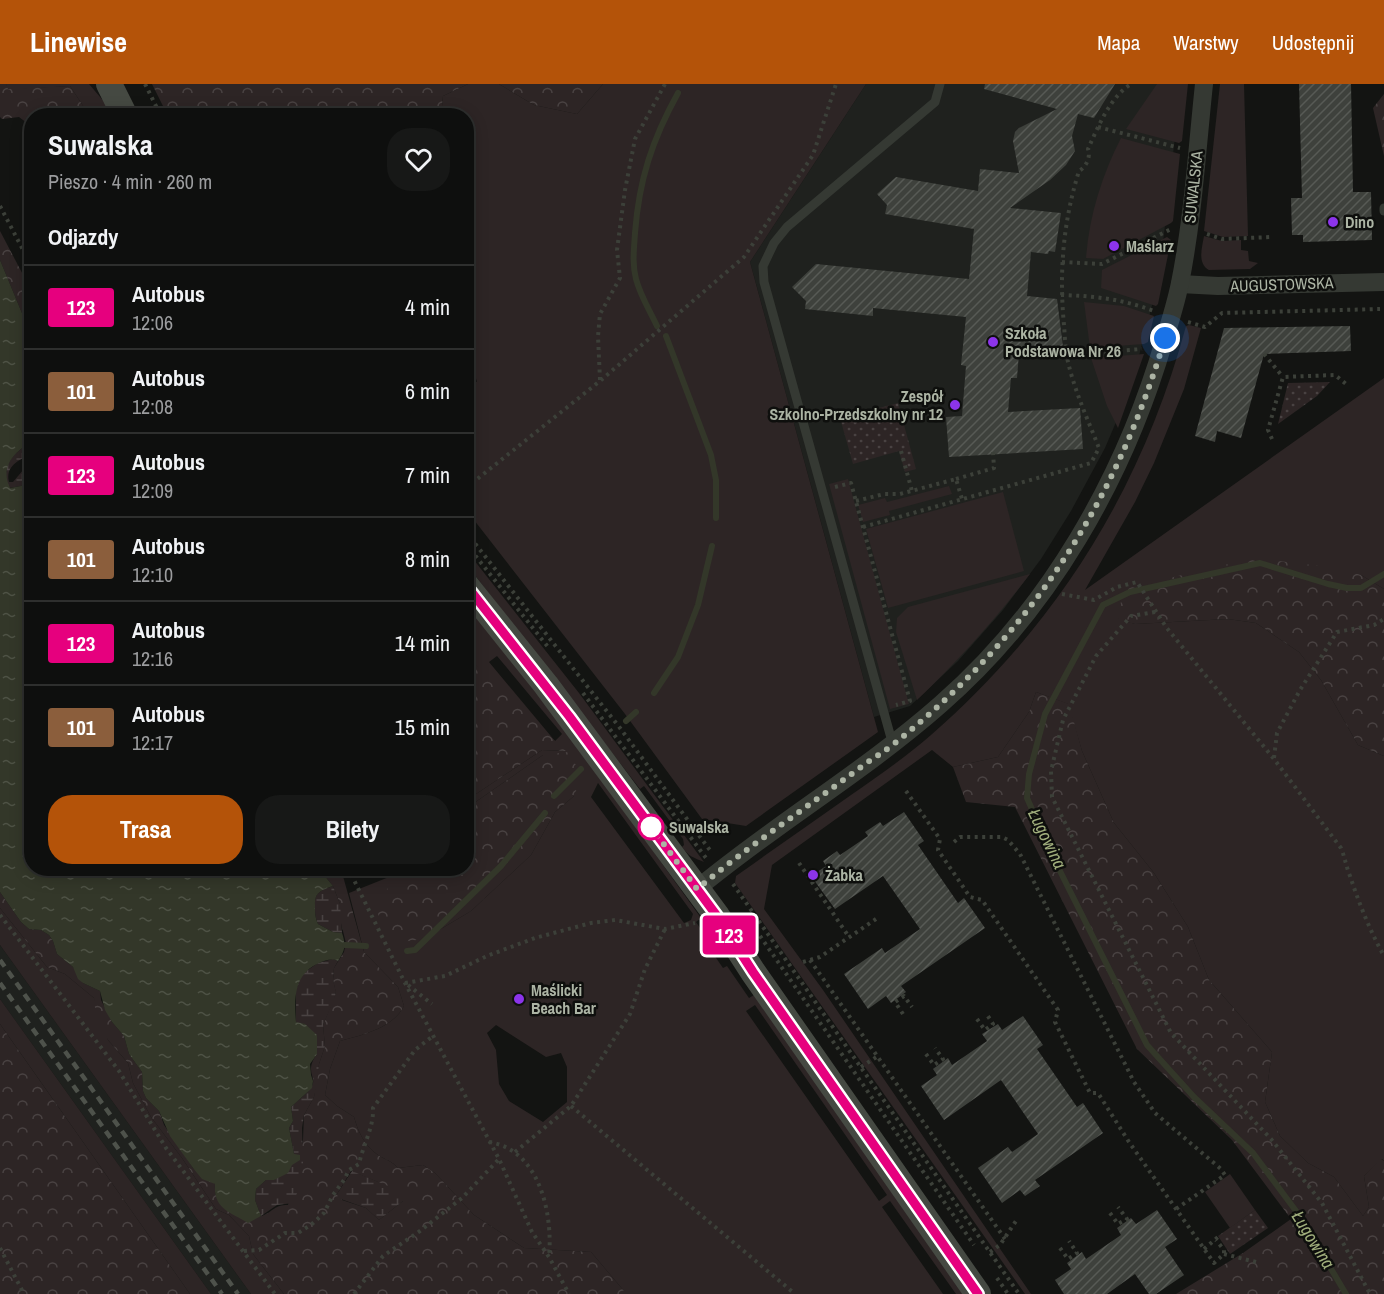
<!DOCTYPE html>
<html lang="pl">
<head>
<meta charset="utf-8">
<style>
	body { margin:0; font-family:"Archivo Narrow",sans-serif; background:#171817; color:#f1f3f6; height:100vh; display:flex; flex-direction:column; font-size:22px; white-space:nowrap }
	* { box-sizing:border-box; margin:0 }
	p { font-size:20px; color:#9b9c9e }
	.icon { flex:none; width:33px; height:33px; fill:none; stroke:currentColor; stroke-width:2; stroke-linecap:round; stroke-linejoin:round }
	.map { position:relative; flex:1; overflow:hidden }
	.details { position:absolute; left:24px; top:24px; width:450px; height:768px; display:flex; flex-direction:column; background:#0e0f0e; border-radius:24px; box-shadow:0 3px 15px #0003,0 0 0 2px #2e2f2e }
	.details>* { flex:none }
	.badge { padding:0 12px; border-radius:4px; font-size:21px; line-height:39px }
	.you { position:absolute; width:30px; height:30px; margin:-15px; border:4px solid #fff; border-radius:50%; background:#1a73e8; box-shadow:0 0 0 9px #1a73e833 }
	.map>.badge { position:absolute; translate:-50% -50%; box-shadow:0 0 0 3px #fff }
	h2 { padding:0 24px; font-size:22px; line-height:54px }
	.round { display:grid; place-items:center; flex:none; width:63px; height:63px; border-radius:24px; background:#171817 }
	.head { display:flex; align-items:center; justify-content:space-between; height:102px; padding:0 24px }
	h1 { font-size:28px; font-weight:700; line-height:45px }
	.button { display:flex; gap:12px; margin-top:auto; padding:12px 24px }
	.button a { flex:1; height:69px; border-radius:24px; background:#b45309; color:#fff; font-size:24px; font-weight:700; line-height:69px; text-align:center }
	.button a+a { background:#171817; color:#f1f3f6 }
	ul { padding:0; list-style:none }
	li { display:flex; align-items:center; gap:18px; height:84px; padding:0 24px; border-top:2px solid #2e2f2e }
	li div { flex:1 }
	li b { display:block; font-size:22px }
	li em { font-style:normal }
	li .badge { min-width:66px; font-weight:700; text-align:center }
	header { display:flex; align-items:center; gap:36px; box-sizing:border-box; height:84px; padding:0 30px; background:#b45309; color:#fff }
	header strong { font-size:28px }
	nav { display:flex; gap:33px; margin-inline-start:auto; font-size:21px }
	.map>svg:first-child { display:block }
	.built { fill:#1f211e }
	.grass { fill:#2d2525; fill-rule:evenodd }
	.forest { fill:url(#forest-crowns); fill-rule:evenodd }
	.wetland { fill:url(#wetland-marsh) }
	.park { fill:url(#park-dots) }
	.water { fill:url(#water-ripples) }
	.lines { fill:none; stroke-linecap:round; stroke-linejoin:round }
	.stream { stroke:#333729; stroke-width:6 }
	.building { fill:url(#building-hatch) }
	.path { stroke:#3c4039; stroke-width:4; stroke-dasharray:3 4.5; stroke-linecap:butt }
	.lane { stroke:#353933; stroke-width:9 }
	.street { stroke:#353933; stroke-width:18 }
	.secondary { stroke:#454942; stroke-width:26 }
	.rail { stroke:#4e524b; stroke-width:4.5; stroke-dasharray:8 6; stroke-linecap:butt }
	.line-casing { stroke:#fff; stroke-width:14 }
	.line { stroke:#e6007e; stroke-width:9 }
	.walk { stroke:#acb4a4; stroke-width:6; stroke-dasharray:0 10.8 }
	.poi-dot { fill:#8c34ea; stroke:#0e0f0d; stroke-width:2 }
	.stop-dot { fill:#fff; stroke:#e6007e; stroke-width:3 }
	.labels { text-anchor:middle; stroke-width:5; stroke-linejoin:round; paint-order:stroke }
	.street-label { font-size:16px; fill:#acb4a4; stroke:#0e0f0d }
	.poi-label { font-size:16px; font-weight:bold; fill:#acb4a4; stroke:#0e0f0d; text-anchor:start }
	.stop-label { font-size:16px; font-weight:bold; fill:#acb4a4; stroke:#0e0f0d; text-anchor:start }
	.water-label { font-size:18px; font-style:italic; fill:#a0ae7c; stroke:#0e0f0d }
</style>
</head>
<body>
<header>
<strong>Linewise</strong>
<nav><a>Mapa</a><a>Warstwy</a><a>Udostępnij</a></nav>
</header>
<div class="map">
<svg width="1384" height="1210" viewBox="0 0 1384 1210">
	<defs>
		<pattern id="forest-crowns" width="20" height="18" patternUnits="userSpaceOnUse" patternTransform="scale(1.5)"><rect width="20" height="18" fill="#2d2525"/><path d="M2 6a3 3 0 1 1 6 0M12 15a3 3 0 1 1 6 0" fill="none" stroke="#494242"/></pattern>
		<pattern id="wetland-marsh" width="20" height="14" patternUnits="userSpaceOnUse" patternTransform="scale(1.5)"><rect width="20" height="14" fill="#2d2525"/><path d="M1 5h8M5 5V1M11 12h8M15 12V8" fill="none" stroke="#494242"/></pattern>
		<pattern id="park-dots" width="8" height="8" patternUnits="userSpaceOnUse" patternTransform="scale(1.5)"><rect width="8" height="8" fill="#2d2525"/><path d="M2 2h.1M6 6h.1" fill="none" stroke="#494242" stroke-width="1.8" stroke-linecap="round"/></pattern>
		<pattern id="water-ripples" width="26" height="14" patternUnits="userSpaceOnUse" patternTransform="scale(1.5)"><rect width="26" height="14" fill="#333729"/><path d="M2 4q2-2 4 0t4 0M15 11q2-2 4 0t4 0" fill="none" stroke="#4e5245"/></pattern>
		<pattern id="building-hatch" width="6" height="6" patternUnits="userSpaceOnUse" patternTransform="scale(1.5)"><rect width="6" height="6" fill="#3e413c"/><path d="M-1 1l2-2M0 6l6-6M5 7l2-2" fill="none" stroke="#575a55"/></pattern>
	</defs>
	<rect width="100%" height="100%" fill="#131412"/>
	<g class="built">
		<polygon points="866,0 1181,0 1159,194 1131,303 1105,364 1071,427 1041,475 1003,526 958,577 910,622 874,633 750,178"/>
		<polygon points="0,861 251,1210 211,1210 0,915"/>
	</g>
	<g class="grass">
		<polygon points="6,0 89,0 106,20 111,31 89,31 70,2 7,6"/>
		<polygon points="468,0 499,0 534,21 577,30 603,0 866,0 750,178 878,648 746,742 702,735 625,630 467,427 467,292 477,298 466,262 466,32 441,32 443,12"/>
		<polygon points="1157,0 1188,0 1182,57 1179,59 1126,45"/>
		<polygon points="1220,0 1244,0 1248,152 1223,153 1204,147"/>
		<path d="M1121,54L1180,70L1173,137L1171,139L1103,175L1086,174C1089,132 1102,91 1121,54Z"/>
		<path d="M1204,152L1222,157L1241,156V166L1248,167L1249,177L1258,179L1250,185L1209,186C1197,179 1202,164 1204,152Z"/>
		<polygon points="1167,153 1171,156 1158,220 1156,222 1101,204 1102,186"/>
		<polygon points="1084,218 1124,222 1154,232 1148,258 1144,260 1090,264"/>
		<path d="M1189,241L1201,244L1184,305L1154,379L1135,418L1085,506L1384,294V505L1361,491L1118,535L1135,540L1228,535L1256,539L1299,568L1321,596L1358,661L1384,672V1077L1382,1075L1364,1092L1369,1123L1363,1132L1334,1093L1308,1079L1280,1052L1265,1018L1272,968L1209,896L1188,843L1154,789L1114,739L1082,667L1068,620L1036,608L1029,628L998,673L953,683L932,666L772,781L764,825L823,906L1031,1210H1025L735,799L736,792C774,765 813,738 851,711C878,692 906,673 931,651C1058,540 1142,404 1186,242Z"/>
		<polygon points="1144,270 1118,344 1107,322 1091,274"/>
		<polygon points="848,395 909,620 890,625 829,400"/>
		<polygon points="949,402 952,410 889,427 890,431 863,438 858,421 885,414 887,418"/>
		<polygon points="1003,408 1024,487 888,524 866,445"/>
		<path d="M466,466L579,609L704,778C694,774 688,772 682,763L684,761L683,755L644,702L640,705L467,481Z"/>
		<path d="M1030,490C995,536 958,577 917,616L896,548L897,534L908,523Z"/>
		<path d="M467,520L569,650L701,834L696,838L715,866L712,868L723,884L727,882L749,914L754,911L963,1210H956L890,1117L882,1123L943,1210H624V1207L591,1168L524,1164L474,1131L435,1089L423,1081L398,1084C392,1077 386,1076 378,1071C365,1062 358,1048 354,1033L337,1022L325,1011L330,985L340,957C362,951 393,944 404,922L398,903L364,868L349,809L399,789L403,785H418L407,790L424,855L471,827L531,771L555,728L574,712L543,671L467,724V716L542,666L564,667L467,573ZM497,572L562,650L555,657L489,578ZM598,699L693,830L691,836L684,839L591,713ZM755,921L887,1111L879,1117L746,927ZM496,941L546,973L561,969L567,983V1018L543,1038L509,1017L499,1000L496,966L487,949Z"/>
		<polygon points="0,824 47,883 65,890 94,914 108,956 128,979 133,999 151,1033 182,1074 216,1125 229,1131 249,1152 253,1170 284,1210 251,1210 0,861"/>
		<polygon points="0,915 211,1210 190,1210 0,940"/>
		<polygon points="1230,1090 1255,1126 1230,1144 1205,1108"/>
	</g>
	<g class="forest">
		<polygon points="0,0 6,0 8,5 70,2 89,31 32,32 31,42 19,33 2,35 0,33"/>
		<polygon points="152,0 468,0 443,12 441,31 168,32"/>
		<polygon points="499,0 603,0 577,30 534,21"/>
		<polygon points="1384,10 1384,72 1373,24"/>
		<polygon points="0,147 31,206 31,251 0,176"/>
		<polygon points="1254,474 1337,484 1361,491 1384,505 1384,672 1358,661 1321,596 1299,568 1256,539 1228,535 1135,540 1118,536 1123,505"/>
		<path d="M467,573C501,602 531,636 566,667L542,666L467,716Z"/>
		<polygon points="1036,608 1069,620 1082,667 1114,739 1154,789 1188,843 1209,896 1272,968 1265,1018 1280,1052 1308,1079 1334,1093 1363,1132 1369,1123 1364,1092 1381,1075 1384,1077 1384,1210 1176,1210 1243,1169 1291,1135 1232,1056 1137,965 1015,723 966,718 953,683 998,673 1029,628"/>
		<polygon points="568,668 582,691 574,712 555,728 531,771 471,827 424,855 401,858 389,854 378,830 381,815 391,799 418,785 466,784 467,724 543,671"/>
		<path d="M319,785H341L364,868L398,903L404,922C393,944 362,951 340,957L330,985L325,1011L337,1022L354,1033C358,1048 365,1062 378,1071C386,1076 392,1077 398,1084L423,1081L435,1089L474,1131L524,1164L591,1168L624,1207V1210H284L253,1170L249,1152L229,1131L216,1125L182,1074L151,1033L133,999L128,979L108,956L96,934L94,914L65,890L47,883L0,824V808L21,838L29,845L41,846L49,851L53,857L57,870L73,883L83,899L100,907L101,916L112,938L124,952L129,970L142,988L143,1007L146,1014L159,1027L164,1041L193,1084L215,1100C213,1120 230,1132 248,1132C253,1132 258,1133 262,1132C274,1127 274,1121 288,1121L303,1056L304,1031L314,1013L319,980L325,962L323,941L336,909L333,896L334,884L344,868L346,859L339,831L340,820L333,802ZM351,1087L378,1098L403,1117L379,1136L366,1124L342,1116L337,1110Z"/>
		<polygon points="0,940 14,960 190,1210 0,1210"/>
	</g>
	<g class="wetland">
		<path d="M31,359V370C19,376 5,382 9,398H13L24,385L31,380V393L21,402L9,404C0,383 13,368 31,359Z"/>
		<path d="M333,802L340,820L342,849L333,848L318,840C315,833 315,828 315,821C314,808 322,806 333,802Z"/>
		<path d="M333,875L338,877L334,884L333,896L336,908L334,916L323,941L325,962L319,980L317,1000L314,1013L304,1031L302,1044L303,1079L301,1099L293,1119L277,1121L261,1132L255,1116L256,1105L266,1096H274L294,1070L289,1044L293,1037L291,1023C297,1017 308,1009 312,1002C317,992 304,988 317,970L296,938V906L302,890L318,879Z"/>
		<polygon points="352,1087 405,1109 403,1117 379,1136 366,1124 338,1114 337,1110"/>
	</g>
	<g class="park">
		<polygon points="1330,298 1317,312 1278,340 1288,299"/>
		<polygon points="898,319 916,385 905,388 899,367 853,380 840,334"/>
		<polygon points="1255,1126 1268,1144 1230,1170 1218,1152"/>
	</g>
	<path class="water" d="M0,176L31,251V359C13,368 0,384 10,404L21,402L31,393L32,784L319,785L333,802C322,806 314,808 315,821C315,829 315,833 318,840L333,848L342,849C346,861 345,867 338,877C332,874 326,876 319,879C294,890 294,914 296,938L305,940L317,951V970L310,980L311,991L313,997L312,1004L291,1023L293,1037L289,1044L294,1070L300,1071V1076L292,1081L288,1089L274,1096H266L256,1105L255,1116L261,1132L248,1139C230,1128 213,1125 215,1100L202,1095L193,1084L170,1052L159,1027L146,1014L143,1007L142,988L129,970L124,952L112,938L105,926L100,907L83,899L78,895L73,883L57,870L53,857L49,851L41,846L29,845L21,838L0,808Z"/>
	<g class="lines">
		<g class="stream">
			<path d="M657,242C650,227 640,211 636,195C632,180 634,165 635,149C639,96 652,56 678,9"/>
			<polyline points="666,252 711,371 716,396 716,434"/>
			<polyline points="654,609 678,573 698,521 712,462"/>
			<polyline points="626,637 636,628"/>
			<polyline points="554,712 581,685"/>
			<polyline points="345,861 366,862"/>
			<polyline points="407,867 415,866 501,782 545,729"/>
			<polyline points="1346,1210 1299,1131 1253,1069 1194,1013 1147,961 1056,779 1027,714 1029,690 1045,630 1103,521 1130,508 1260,479 1328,500 1347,504 1361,504 1384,490"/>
		</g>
	</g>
	<g class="building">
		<polygon points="985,0 1115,0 1094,34 1078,30 1072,52 1075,67 1066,81 1050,96 1010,124 1061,129 1055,168 1049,167 1048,170 1031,168 1027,212 1057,215 1063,263 1029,265 1029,268 1019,269 1017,294 1011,294 1008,328 1080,324 1083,365 949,373 946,333 962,332 966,282 961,281 966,233 873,224 873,232 805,225 806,217 792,203 816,180 969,195 974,145 885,130 887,121 877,110 896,93 978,107 980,85 1019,89 1013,57 1015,48 1019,44 1057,25 984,5"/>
		<polygon points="1299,0 1351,0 1353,108 1371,108 1372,156 1303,158 1303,151 1292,151 1291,114 1302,114"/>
		<polygon points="1350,242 1351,267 1264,270 1241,354 1217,347 1215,358 1195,352 1224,244"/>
		<polygon points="904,728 924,757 918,761 958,819 964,814 985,844 901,902 906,908 891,919 886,912 868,925 844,890 882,864 885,869 920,845 883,792 835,825 811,792 826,782 823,777 837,767 840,771 868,752 865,748 880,738 883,742"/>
		<polygon points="1023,932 1043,961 1037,965 1077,1023 1083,1019 1103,1049 1035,1096 1040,1102 1025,1112 1020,1106 1002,1119 978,1084 1008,1063 1012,1068 1038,1050 1001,996 944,1036 921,1002 937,991 933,985 948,974 952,981 987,957 982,950 998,940 1002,946"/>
		<polygon points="1157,1126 1177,1155 1165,1163 1184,1191 1156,1210 1149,1210 1135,1190 1107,1210 1064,1210 1055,1196 1071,1185 1067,1179 1082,1168 1086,1175 1121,1151 1117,1144 1131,1134 1136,1140"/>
	</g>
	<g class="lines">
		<g class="path">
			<polyline points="145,0 161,32"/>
			<polyline points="1098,43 1180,64"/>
			<polyline points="0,122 32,183"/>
			<polyline points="1207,150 1222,155 1272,153"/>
			<polyline points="1062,178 1102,180 1171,145"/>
			<path d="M1061,211C1095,212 1122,215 1154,227"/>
			<polyline points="1188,238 1205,243 1222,229 1380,225"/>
			<polyline points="1264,270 1283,293"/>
			<polyline points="1067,271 1142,265"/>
			<polyline points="600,296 598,252 600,230 620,194 617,166 625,106 635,55 665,0"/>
			<polyline points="1272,355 1268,346 1283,293 1335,291 1346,300"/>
			<polyline points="901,367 912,407"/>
			<polyline points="956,395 994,384 993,368"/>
			<polyline points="835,403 851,399 910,617 896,621"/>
			<polyline points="466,404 600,297 744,173 813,71 836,0"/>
			<polyline points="856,417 884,410 900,410 956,395 962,415"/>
			<path d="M863,443L1091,379L1099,364C1088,336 1075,308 1068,278C1065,266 1065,253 1064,241C1059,189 1063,138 1079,87C1086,83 1091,73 1088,65C1098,43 1110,13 1131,0"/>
			<polyline points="466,448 620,644 712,769"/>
			<polyline points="466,460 548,563"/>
			<path d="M1062,510L1094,516L1117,503L1137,498L1166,543L1274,675L1341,764C1345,774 1346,782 1350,792C1359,819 1370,847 1384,872"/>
			<polyline points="1155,528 1131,532 1096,572 1063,636 1051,687 1052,713 1171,949 1271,1055 1322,1119 1370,1210"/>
			<polyline points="583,609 706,774"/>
			<polyline points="1274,674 1277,649 1300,606 1337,548 1374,541 1384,535"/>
			<polyline points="906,707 940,755 938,766 970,813 982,816 1058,926 1055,938 1090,1009 1098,1009 1129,1058 1214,1179 1224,1170 1224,1166 1216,1156"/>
			<polyline points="954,758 960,753 1002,753 1008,756 1020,770 1134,998 1155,1029 1221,1085 1225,1091 1176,1125"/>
			<polyline points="799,779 849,853"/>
			<polyline points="348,784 405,899 499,1075 532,1148 549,1173 569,1210"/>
			<polyline points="733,800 1019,1210"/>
			<polyline points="0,831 119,987 166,1064 275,1210"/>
			<polyline points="760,852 974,1161"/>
			<polyline points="810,876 1005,1155"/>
			<polyline points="803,878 820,873 876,835"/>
			<polyline points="405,899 445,892 487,872 535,854 591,839 615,836 665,845 695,839"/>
			<polyline points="408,901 432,920"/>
			<polyline points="903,930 895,918 904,912 912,923"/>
			<polyline points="977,935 985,946 993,940 986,929"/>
			<polyline points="926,970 934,981 943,975 935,964"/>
			<polyline points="861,983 878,972"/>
			<polyline points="571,1022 795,1210"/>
			<path d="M489,1058C540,1066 553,1130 549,1173"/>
			<polyline points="515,1068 571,1022 630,930 645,885 665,845"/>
			<polyline points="1110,1129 1118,1140 1127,1135 1118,1123"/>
			<polyline points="0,1164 24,1210"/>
			<polyline points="1060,1164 1068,1175 1077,1169 1069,1157"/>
			<polyline points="1204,1165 1218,1153"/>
			<path d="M244,1167L259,1166L285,1149H298L312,1140L324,1129L333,1111L344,1096L349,1086L359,1080C363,1061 374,1043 373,1024L415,966L433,952"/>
			<polyline points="990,1168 1000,1161 1016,1137"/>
			<polyline points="1224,1170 1256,1178"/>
			<polyline points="997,1194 1008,1210"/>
			<polyline points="354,1210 383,1172 420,1147 462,1114 499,1075"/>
		</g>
		<g class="lane">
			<polyline points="1384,124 1384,127"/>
			<polyline points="893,661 764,198 763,182 774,159 787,143 935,18 940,0"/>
		</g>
		<g class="street">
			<polyline points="1180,200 1218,202 1384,198"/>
			<path d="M697,805C775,740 864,688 941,620C1049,526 1124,394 1164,257C1170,238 1176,219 1180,199C1193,134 1197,66 1204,0"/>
		</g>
		<g class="secondary">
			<polyline points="109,0 125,32"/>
			<polyline points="466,501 546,601 717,832 753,888 978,1210"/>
		</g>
		<g class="rail">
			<polyline points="0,876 238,1210"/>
			<polyline points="0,899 222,1210"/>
		</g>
	</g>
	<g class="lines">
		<defs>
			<polyline id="line" points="466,501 569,632 717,832 753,888 978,1210"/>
		</defs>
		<use href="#line" class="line-casing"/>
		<use href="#line" class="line"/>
		<path class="walk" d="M651,743L697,805C750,761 809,722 865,680C875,673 885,667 895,659C1030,551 1116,419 1165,254"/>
	</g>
	<g class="poi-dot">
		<circle cx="1333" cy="138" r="6"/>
		<circle cx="1114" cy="162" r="6"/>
		<circle cx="993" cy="258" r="6"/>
		<circle cx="955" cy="321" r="6"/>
		<circle cx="813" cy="791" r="6"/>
		<circle cx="519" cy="915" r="6"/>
	</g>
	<circle class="stop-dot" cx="651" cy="743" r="12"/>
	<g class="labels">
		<g class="street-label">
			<text transform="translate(1193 103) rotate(-84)" y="6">SUWALSKA</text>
			<text transform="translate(1282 200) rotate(-2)" y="6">AUGUSTOWSKA</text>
		</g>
		<g class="poi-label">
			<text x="1345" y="144">Dino</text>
			<text x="1126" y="168">Maślarz</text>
			<text x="1005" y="255">Szkoła<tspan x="1005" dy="18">Podstawowa Nr 26</tspan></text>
			<text x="943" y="318" text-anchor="end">Zespół<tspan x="943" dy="18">Szkolno-Przedszkolny nr 12</tspan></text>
			<text x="825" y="797">Żabka</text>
			<text x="531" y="912">Maślicki<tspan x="531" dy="18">Beach Bar</tspan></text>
		</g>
		<g class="stop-label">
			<text x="669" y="749">Suwalska</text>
		</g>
		<g class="water-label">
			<text transform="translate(1047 755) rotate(64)" y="6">Ługowina</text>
			<text transform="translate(1313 1156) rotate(58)" y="6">Ługowina</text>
		</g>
	</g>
</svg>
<div class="you" style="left:1165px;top:254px"></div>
<b class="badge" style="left:729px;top:851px;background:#e6007e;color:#fff">123</b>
<section class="details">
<div class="head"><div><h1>Suwalska</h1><p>Pieszo · 4 min · 260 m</p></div><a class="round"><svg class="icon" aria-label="heart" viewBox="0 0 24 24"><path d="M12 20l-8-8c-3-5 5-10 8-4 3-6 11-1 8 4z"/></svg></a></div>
<h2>Odjazdy</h2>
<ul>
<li><span class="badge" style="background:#e6007e;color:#fff">123</span><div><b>Autobus</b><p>12:06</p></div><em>4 min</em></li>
<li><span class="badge" style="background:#8b5e3c;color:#fff">101</span><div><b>Autobus</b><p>12:08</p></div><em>6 min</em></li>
<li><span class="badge" style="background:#e6007e;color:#fff">123</span><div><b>Autobus</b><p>12:09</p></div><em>7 min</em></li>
<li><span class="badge" style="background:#8b5e3c;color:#fff">101</span><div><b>Autobus</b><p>12:10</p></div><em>8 min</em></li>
<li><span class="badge" style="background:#e6007e;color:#fff">123</span><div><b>Autobus</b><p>12:16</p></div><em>14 min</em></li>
<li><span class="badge" style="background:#8b5e3c;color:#fff">101</span><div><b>Autobus</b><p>12:17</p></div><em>15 min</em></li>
</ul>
<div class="button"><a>Trasa</a><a>Bilety</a></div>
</section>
</div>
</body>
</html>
